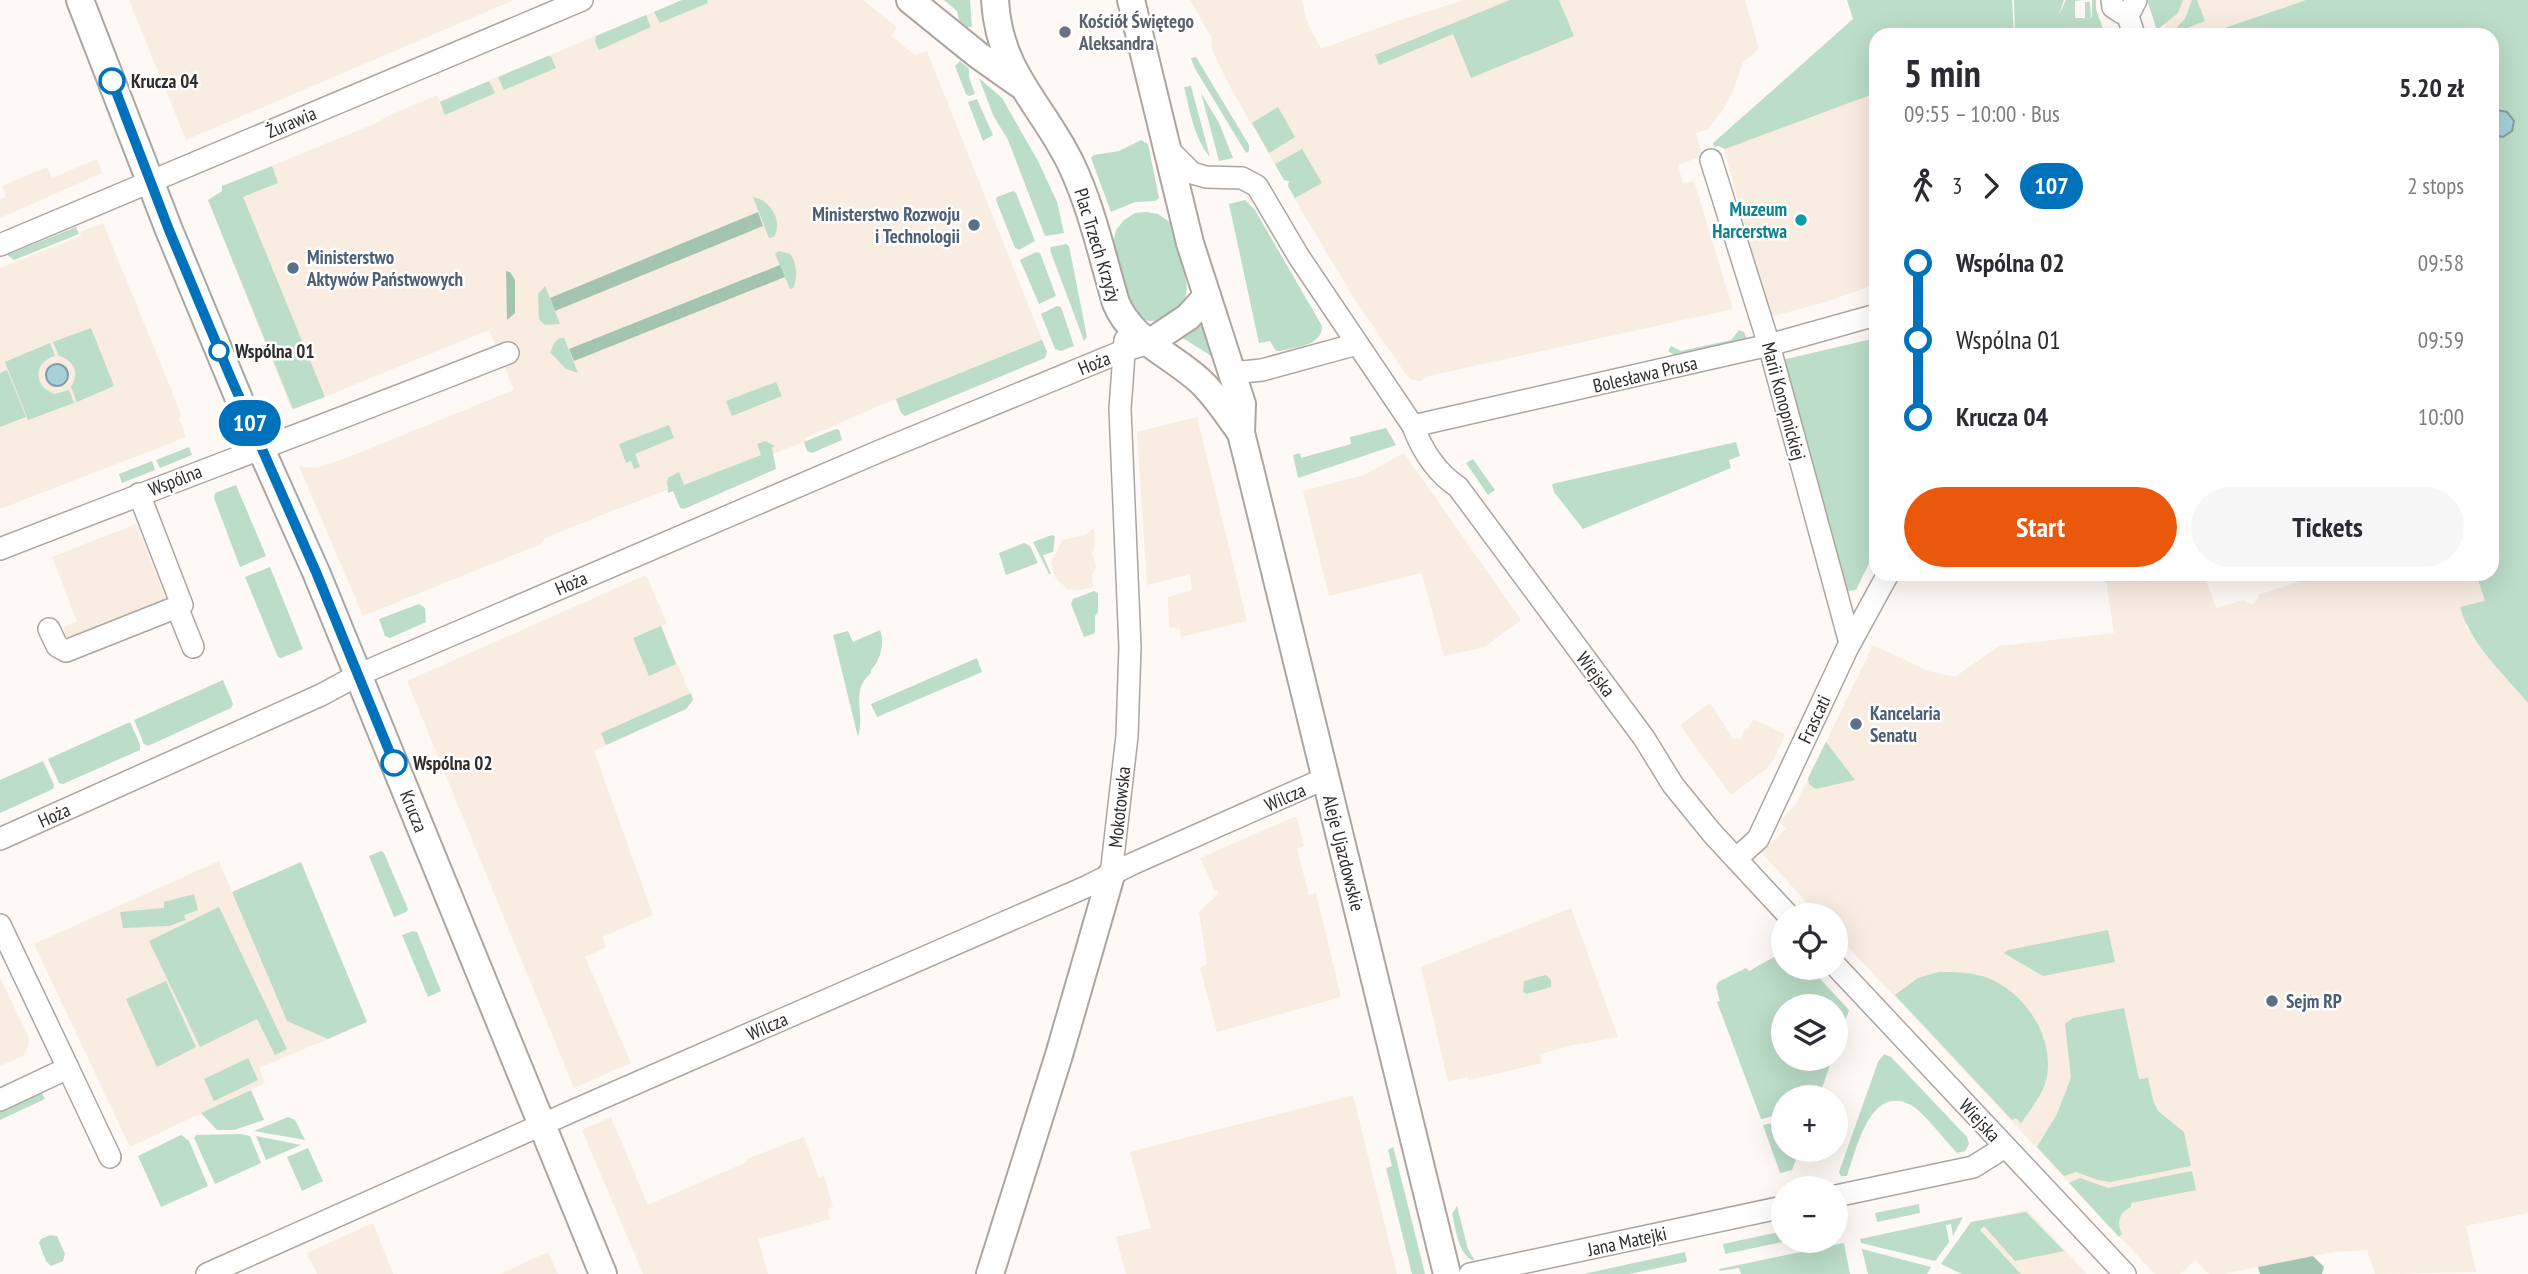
<!DOCTYPE html>
<html lang="en">
<head>
<meta charset="utf-8">
<style>
	body { margin:0; font-family:"PT Sans Narrow",sans-serif; background:#f7f7f7; color:#2b2b33; height:100vh; display:flex; flex-direction:column; font-size:26px; white-space:nowrap }
	* { box-sizing:border-box; margin:0 }
	p { font-size:23px; color:#7c7c81 }
	.icon { flex:none; width:38px; height:38px; fill:none; stroke:currentColor; stroke-width:2; stroke-linecap:round; stroke-linejoin:round }
	.map { position:relative; flex:1; overflow:hidden }
	.panel { position:absolute; left:1869px; top:28px; width:630px; height:553px; display:flex; flex-direction:column; background:#fff; border-radius:21px; box-shadow:0 7px 28px #0002 }
	.panel>* { flex:none }
	.badge { padding:0 14px; border-radius:23px; font-size:24px; line-height:46px }
	.buttons { position:absolute; left:1771px; top:903px; display:grid; gap:14px }
	.buttons a { display:grid; place-items:center; width:77px; height:77px; border-radius:50%; background:#fff; box-shadow:0 7px 28px #0002; font-size:35px }
	.map>.badge { position:absolute; translate:-50% -50%; box-shadow:0 0 0 4px #fff }
	.legs { display:flex; align-items:center; gap:10px; height:77px; padding:0 35px; font-size:23px }
	.legs p { margin-inline-start:auto }
	.overview { display:flex; align-items:center; justify-content:space-between; height:119px; padding:0 35px }
	h1 { font-size:38px; font-weight:700; line-height:52px }
	.action { display:flex; gap:14px; margin-top:auto; padding:14px 35px }
	.action a { flex:1; height:80px; border-radius:42px; background:#ea580c; color:#fff; font-size:28px; font-weight:700; line-height:80px; text-align:center }
	.action a+a { background:#f7f7f7; color:#2b2b33 }
	ul { padding:0 35px; list-style:none }
	li { display:flex; align-items:center; gap:24px; height:77px; font-size:26px }
	li i { display:grid; place-items:center; width:10px; height:100%; margin:0 9px; background:currentColor }
	li i::after { content:''; width:18px; height:18px; margin:-9px; border:5px solid; border-radius:50%; background:#fff }
	li p { margin-inline-start:auto }
	li:first-child i { background:linear-gradient(#0000 50%,currentColor 0) }
	li:last-child i { background:linear-gradient(currentColor 50%,#0000 0) }
	.map>svg:first-child { display:block }
	.built { fill:#f9ece1 }
	.green { fill:#bcddc8 }
	.forest { fill:#a3c5af }
	.water { fill:#a5d1d9; stroke:#82a0a4; stroke-width:2 }
	.lines { fill:none; stroke-linecap:round; stroke-linejoin:round }
	.minor-casing { stroke:#aca6a1; stroke-width:24 }
	.tertiary-casing { stroke:#aca6a1; stroke-width:30 }
	.minor { stroke:#fff; stroke-width:21 }
	.tertiary { stroke:#fff; stroke-width:26 }
	.line-1-casing { stroke:#fff; stroke-width:16 }
	.line-1 { stroke:#0072bc; stroke-width:10 }
	.worship-dot { fill:#6b7280; stroke:#fff; stroke-width:2.5 }
	.stop-1-dot { fill:#fff; stroke:#0072bc; stroke-width:3.5 }
	.culture-dot { fill:#0f9aa8; stroke:#fff; stroke-width:2.5 }
	.service-dot { fill:#5c6f8a; stroke:#fff; stroke-width:2.5 }
	.labels { text-anchor:middle; stroke-width:5; stroke-linejoin:round; paint-order:stroke }
	.worship-label { font-size:19px; font-weight:bold; fill:#5b616d; stroke:#fff; text-anchor:start }
	.stop-label { font-size:19px; font-weight:bold; fill:#2f2c2a; stroke:#fff; text-anchor:start }
	.street-label { font-size:19px; fill:#2f2c2a; stroke:#fff }
	.culture-label { font-size:19px; font-weight:bold; fill:#0d838f; stroke:#fff; text-anchor:end }
	.service-label { font-size:19px; font-weight:bold; fill:#4e5e75; stroke:#fff; text-anchor:start }
</style>
</head>
<body>
<div class="map">
<svg width="2528" height="1274" viewBox="0 0 2528 1274">
	<rect width="100%" height="100%" fill="#fef9f4"/>
	<g class="built">
		<polygon points="129,0 514,0 186,140"/>
		<polygon points="682,0 863,0 897,27 891,36 915,55 927,51 1047,352 1045,358 905,416 895,399 805,438 806,441 773,454 771,447 757,444 761,455 684,486 678,473 666,486 667,490 607,513 545,538 541,544 363,616 299,466 316,468 349,457 514,390 489,330 297,408 291,408 208,200 222,191 222,186 374,124 392,114 438,95 440,101"/>
		<polygon points="1190,0 1302,0 1306,20 1321,49 1400,20 1464,0 1745,0 1759,49 1743,62 1733,91 1723,110 1708,129 1696,133 1702,156 1678,165 1683,184 1694,181 1733,309 1424,377 1422,381 1412,380 1405,373 1354,298 1300,208 1288,186 1289,181 1284,180 1229,85 1212,50 1211,37"/>
		<polygon points="2157,0 2306,0 2204,35 2169,35"/>
		<polygon points="1876,93 1876,284 1826,302 1769,317 1724,149"/>
		<polygon points="97,159 102,173 0,218 0,199 6,197 2,186 47,167 52,178"/>
		<polygon points="103,223 181,414 179,419 186,437 0,509 0,268 81,236 80,232"/>
		<polygon points="1197,417 1247,621 1181,637 1180,629 1169,627 1168,597 1192,590 1190,574 1147,585 1137,432"/>
		<polygon points="1404,453 1521,620 1484,647 1444,656 1422,573 1329,596 1303,491 1364,475"/>
		<polygon points="136,524 167,602 68,640 63,627 77,621 52,557"/>
		<polygon points="1094,528 1095,548 1092,553 1096,567 1092,576 1093,587 1080,590 1068,589 1056,579 1051,563 1062,540 1085,535"/>
		<polygon points="2105,574 2204,574 2216,608 2244,600 2245,602 2253,604 2259,597 2258,595 2322,574 2476,574 2486,601 2465,626 2528,703 2528,1213 2466,1226 2476,1272 2375,1274 2367,1250 2333,1252 2223,1274 2209,1274 2195,1260 2180,1274 2155,1274 1836,934 1836,915 1818,915 1761,852 1786,829 1779,821 1796,804 1873,645 1928,671 1955,677 1999,646 2114,633"/>
		<polygon points="646,575 667,623 661,626 693,700 686,709 594,751 653,915 602,937 606,947 585,957 631,1063 574,1088 407,681"/>
		<polygon points="1710,703 1734,740 1738,738 1740,741 1745,728 1748,729 1753,719 1785,734 1774,759 1766,769 1731,795 1680,725"/>
		<polygon points="1294,817 1297,818 1304,846 1297,849 1309,895 1316,893 1341,997 1217,1032 1200,968 1207,964 1199,912 1219,893 1217,890 1215,891 1200,858"/>
		<polygon points="219,861 287,1021 328,1039 259,1068 265,1083 130,1147 34,944"/>
		<polygon points="1571,908 1618,1037 1569,1046 1540,1054 1542,1063 1469,1080 1468,1077 1448,1081 1421,967"/>
		<polygon points="0,978 29,1038 28,1047 23,1056 0,1066"/>
		<polygon points="1353,1095 1397,1274 1126,1274 1116,1237 1151,1228 1130,1152"/>
		<polygon points="611,1117 648,1205 747,1162 747,1159 804,1137 819,1178 824,1176 833,1207 828,1209 830,1219 758,1239 768,1274 643,1274 582,1130"/>
		<polygon points="2027,1210 2087,1274 2021,1274 1971,1222"/>
		<polygon points="373,1223 393,1274 317,1274 307,1253"/>
		<polygon points="548,1252 558,1274 500,1274 520,1265"/>
	</g>
	<g class="green">
		<polygon points="682,0 707,0 708,3 660,23 654,12"/>
		<polygon points="944,0 970,0 972,27 967,27 959,20 957,11"/>
		<polygon points="1510,0 1559,0 1574,36 1471,78 1453,34 1379,65 1375,55"/>
		<polygon points="1847,0 2012,0 2014,35 1876,35 1876,93 1725,149 1718,146 1714,147 1713,143 1853,19"/>
		<polygon points="2014,0 2064,0 2058,16 2066,0 2084,0 2075,1 2075,18 2085,18 2085,2 2090,2 2091,17 2074,23 2092,17 2092,0 2096,0 2096,9 2105,35 2015,35"/>
		<polygon points="2147,0 2183,0 2178,13 2157,30"/>
		<polygon points="2192,0 2197,0 2205,21 2169,35 2185,19"/>
		<path d="M2306,0H2528V703C2503,673 2471,645 2460,607L2485,601L2476,574H2492V35H2204Z"/>
		<polygon points="646,15 651,27 599,50 595,41 596,36"/>
		<polygon points="548,56 551,57 556,68 504,90 498,77"/>
		<polygon points="1196,57 1249,145 1249,151 1246,153 1194,67 1191,58"/>
		<polygon points="960,61 969,69 969,77 975,94 969,96 966,94 955,66"/>
		<polygon points="979,78 1002,98 1038,161 1057,202 1064,233 1045,236 1008,140 993,115"/>
		<polygon points="489,81 495,93 445,115 440,102"/>
		<path d="M1191,86L1210,157C1194,138 1190,111 1184,87Z"/>
		<polygon points="1201,93 1219,123 1233,158 1219,161"/>
		<polygon points="977,99 993,135 983,141 968,102"/>
		<polygon points="1278,107 1295,137 1269,153 1252,123"/>
		<polygon points="1141,140 1148,144 1159,198 1156,201 1135,202 1111,212 1091,158 1094,155 1119,151"/>
		<polygon points="1302,149 1322,183 1295,198 1288,186 1289,181 1284,180 1275,164"/>
		<polygon points="272,166 278,183 243,197 325,397 293,409 208,200 222,191 222,186"/>
		<polygon points="1013,191 1016,193 1035,241 1019,250 1015,248 996,200 997,197"/>
		<path d="M753,197C771,200 783,221 774,237L769,238Z"/>
		<path d="M1245,200L1255,210L1322,326C1322,346 1296,347 1280,351H1276L1270,341L1259,343L1229,204Z"/>
		<polygon points="1147,212 1158,214 1171,223 1184,270 1187,288 1185,300 1183,306 1166,321 1149,321 1141,318 1129,305 1113,244 1116,230 1124,220 1135,213"/>
		<polygon points="76,227 79,234 14,260 7,255"/>
		<polygon points="1066,244 1069,246 1087,337 1084,341 1050,250 1051,247"/>
		<path d="M779,251L790,254C797,263 798,278 793,288L790,289L775,254Z"/>
		<polygon points="1036,252 1040,253 1056,296 1039,304 1020,260"/>
		<polygon points="545,286 560,324 545,325 539,319 538,294"/>
		<polygon points="1057,306 1061,307 1074,346 1061,351 1055,349 1041,314"/>
		<polygon points="1202,317 1213,357 1181,337"/>
		<path d="M91,328L114,386L77,402L71,387C80,373 74,360 59,356L53,342Z"/>
		<polygon points="1739,330 1744,332 1748,341 1679,358 1668,351 1671,346 1681,351 1731,340"/>
		<polygon points="560,338 564,338 578,373 566,369 550,352 555,342"/>
		<polygon points="1876,338 1876,549 1856,590 1848,591 1837,563 1839,561 1782,360"/>
		<polygon points="1042,340 1047,352 1045,358 905,416 901,413 896,399"/>
		<path d="M50,343L55,356C33,362 33,387 55,394L69,390L74,403L28,420L5,362Z"/>
		<polygon points="7,370 26,417 0,427 0,373"/>
		<polygon points="776,382 782,396 732,416 726,401"/>
		<polygon points="669,425 674,438 635,454 640,467 634,469 631,461 626,463 619,444"/>
		<polygon points="1386,428 1396,445 1298,478 1293,455 1300,453 1301,458 1351,444 1350,437"/>
		<polygon points="836,429 839,430 842,440 812,453 807,451 804,442"/>
		<polygon points="765,441 775,446 772,448 776,469 684,509 680,508 673,491 668,493 667,482 668,478 679,472 684,485 761,455 757,444"/>
		<polygon points="1736,442 1740,456 1729,460 1731,468 1583,529 1554,492 1552,484"/>
		<polygon points="189,447 192,455 160,468 156,460"/>
		<polygon points="1473,459 1495,490 1488,495 1466,463"/>
		<polygon points="152,461 155,470 122,483 119,474"/>
		<polygon points="236,485 266,556 240,567 214,498 215,493"/>
		<polygon points="1052,535 1055,536 1053,552 1043,555 1051,574 1049,574 1033,542"/>
		<polygon points="1024,543 1030,546 1038,563 1006,575 999,553"/>
		<polygon points="270,567 303,649 281,658 278,657 245,577"/>
		<polygon points="1094,591 1098,593 1098,612 1095,616 1095,633 1084,637 1071,604 1073,599"/>
		<polygon points="419,604 425,608 426,622 390,638 385,636 379,619"/>
		<polygon points="661,626 676,664 649,676 633,638"/>
		<path d="M880,630C885,643 881,659 871,670V673C849,692 866,712 858,737L833,635L848,631L853,642Z"/>
		<polygon points="977,658 982,672 877,717 871,704"/>
		<polygon points="223,680 233,704 231,708 148,746 144,744 134,720"/>
		<polygon points="691,693 693,700 686,709 606,745 601,733"/>
		<polygon points="130,722 140,744 140,750 63,784 59,783 48,759"/>
		<polygon points="1826,742 1855,780 1816,789 1809,784 1808,778"/>
		<polygon points="43,761 54,785 53,789 0,813 0,780"/>
		<polygon points="381,851 384,853 408,909 406,912 394,917 369,856"/>
		<polygon points="301,862 367,1022 328,1039 287,1021 232,892"/>
		<polygon points="194,894 198,910 184,915 186,920 169,926 123,928 120,912 164,908 164,902"/>
		<polygon points="219,907 287,1049 275,1055 257,1019 200,1047 149,941"/>
		<polygon points="2108,930 2115,962 2043,976 2004,953 2008,950"/>
		<polygon points="413,931 417,932 441,991 428,997 402,935"/>
		<polygon points="1783,952 1783,968 1810,968 1849,1010 1836,1048 1836,1006 1783,1006 1783,1059 1832,1059 1819,1097 1783,1097 1783,1114 1761,1119 1717,1002 1720,1001 1716,987 1718,982 1746,968 1749,971"/>
		<path d="M1939,972C1954,972 1968,972 1982,976C2022,988 2054,1034 2047,1076C2044,1093 2031,1109 2021,1123L2016,1118L2012,1120L1895,995L1918,978Z"/>
		<polygon points="1546,975 1551,980 1551,987 1527,994 1523,992 1524,981"/>
		<polygon points="166,981 196,1047 157,1067 126,999"/>
		<polygon points="2124,1008 2139,1079 2148,1078 2153,1100 2158,1111 2184,1132 2191,1166 2110,1182 2098,1180 2076,1172 2064,1176 2037,1147 2057,1114 2071,1078 2065,1024 2073,1018"/>
		<path d="M1884,1054L1891,1057L1967,1137L1969,1144L1965,1151L1957,1153C1946,1141 1923,1112 1911,1105C1870,1083 1856,1151 1847,1176H1841L1839,1172L1878,1062Z"/>
		<polygon points="248,1058 258,1080 214,1101 204,1079"/>
		<polygon points="251,1090 264,1120 234,1130 217,1130 201,1113"/>
		<polygon points="41,1092 45,1099 0,1120 0,1111"/>
		<polygon points="288,1117 295,1120 305,1140 254,1131"/>
		<polygon points="1783,1121 1783,1150 1800,1150 1792,1170 1780,1173 1763,1125"/>
		<polygon points="240,1134 250,1136 261,1163 215,1184 194,1138 196,1135"/>
		<polygon points="181,1135 189,1141 208,1186 161,1207 138,1156"/>
		<polygon points="256,1136 301,1145 266,1160"/>
		<polygon points="1393,1147 1394,1150 1425,1274 1412,1274 1386,1168 1392,1166 1388,1150"/>
		<polygon points="308,1148 323,1181 302,1191 287,1157"/>
		<path d="M2192,1171L2196,1190L2131,1203V1207C2119,1212 2116,1223 2122,1234L2119,1237L2069,1183L2080,1178L2108,1188Z"/>
		<polygon points="1919,1204 1920,1213 1877,1222 1875,1213"/>
		<path d="M1457,1206L1468,1249L1475,1261C1458,1256 1456,1229 1452,1214Z"/>
		<polygon points="2026,1212 2064,1251 2015,1261 1984,1226 1980,1230 2021,1274 1962,1274 1941,1264 1971,1222"/>
		<polygon points="1963,1217 1953,1236 1951,1224 1946,1225 1949,1242 1935,1261 1861,1243 1860,1239"/>
		<polygon points="1783,1231 1783,1241 1787,1241 1725,1254 1723,1244"/>
		<polygon points="50,1235 57,1236 65,1254 63,1261 51,1266 46,1261 39,1243 41,1239"/>
		<polygon points="1844,1243 1850,1274 1741,1274 1739,1268 1720,1271 1719,1269"/>
		<polygon points="1862,1250 1862,1249 1931,1267 1927,1274 1868,1274"/>
		<polygon points="1685,1252 1687,1262 1629,1274 1583,1274"/>
	</g>
	<g class="forest">
		<polygon points="758,212 763,226 555,311 550,298"/>
		<polygon points="780,265 785,277 574,361 569,349"/>
		<polygon points="506,271 510,272 515,280 515,313 507,320"/>
		<polygon points="2313,1256 2324,1267 2322,1274 2260,1274 2258,1267"/>
	</g>
	<g class="water">
		<polygon points="2497,110 2507,112 2514,121 2512,131 2503,137 2492,135 2492,114"/>
		<circle cx="57" cy="375" r="11"/>
	</g>
	<g class="lines">
		<defs>
			<g id="minor">
				<polyline points="2112,0 2113,7 2122,13 2131,10 2136,0"/>
				<polyline points="2127,13 2134,35"/>
				<path d="M1168,149L1192,173L1206,177L1242,178L1257,186L1299,257L1413,426C1422,450 1437,473 1458,487L1644,738L1673,785L1712,833L1788,915"/>
				<polyline points="1711,160 1769,345 1850,643"/>
				<polyline points="0,245 582,0"/>
				<polyline points="1232,373 1262,370 1357,344"/>
				<polyline points="1413,426 1769,345 1876,315"/>
				<path d="M0,549C169,483 339,420 508,353"/>
				<polyline points="177,607 193,647"/>
				<polyline points="49,629 57,646 66,651 182,605 139,494"/>
				<polyline points="0,839 321,695 358,675 880,451 1123,351 1149,343"/>
				<polyline points="1736,859 1758,839 1847,649 1888,574"/>
				<polyline points="1111,875 1127,736 1130,647 1120,409 1125,340"/>
				<polyline points="0,925 68,1068 0,1100"/>
				<polyline points="1836,966 2125,1274"/>
				<polyline points="68,1068 110,1157"/>
				<polyline points="1836,1196 1973,1167 2005,1147"/>
				<polyline points="207,1274 577,1109 1088,886 1132,864 1326,778"/>
				<polyline points="1470,1274 1783,1207"/>
			</g>
			<g id="tertiary">
				<polyline points="80,0 169,230 244,411 316,572 603,1274"/>
				<polyline points="910,0 978,55 1019,84"/>
				<path d="M995,0C999,73 1042,104 1071,164C1092,208 1102,256 1116,303C1131,340 1172,355 1200,381C1216,396 1228,415 1241,433"/>
				<polyline points="1131,0 1190,243 1242,404 1241,433 1250,469 1447,1274"/>
				<polyline points="1149,343 1188,317 1207,296"/>
				<polyline points="990,1274 1059,1055 1111,875"/>
			</g>
		</defs>
		<use href="#minor" class="minor-casing"/>
		<use href="#tertiary" class="tertiary-casing"/>
		<use href="#minor" class="minor"/>
		<use href="#tertiary" class="tertiary"/>
	</g>
	<g class="lines">
		<defs>
			<polyline id="line-1" points="112,81 169,230 230,376 316,572 394,763"/>
		</defs>
		<use href="#line-1" class="line-1-casing"/>
		<use href="#line-1" class="line-1"/>
	</g>
	<circle class="worship-dot" cx="1065" cy="32" r="7"/>
	<g class="stop-1-dot">
		<circle cx="112" cy="81" r="12"/>
		<circle cx="219" cy="351" r="9"/>
		<circle cx="394" cy="763" r="12"/>
	</g>
	<circle class="culture-dot" cx="1801" cy="220" r="7"/>
	<g class="service-dot">
		<circle cx="974" cy="225" r="7"/>
		<circle cx="293" cy="268" r="7"/>
		<circle cx="1856" cy="724" r="7"/>
		<circle cx="2272" cy="1001" r="7"/>
	</g>
	<g class="labels">
		<g class="worship-label">
			<text x="1079" y="28">Kościół Świętego<tspan x="1079" dy="22">Aleksandra</tspan></text>
		</g>
		<g class="stop-label">
			<text x="131" y="88">Krucza 04</text>
			<text x="235" y="358">Wspólna 01</text>
			<text x="413" y="770">Wspólna 02</text>
		</g>
		<g class="street-label">
			<text transform="translate(291 122) rotate(-23)" y="7">Żurawia</text>
			<text transform="translate(1098 245) rotate(73)" y="7">Plac Trzech Krzyży</text>
			<text transform="translate(1094 363) rotate(-22)" y="7">Hoża</text>
			<text transform="translate(1645 374) rotate(-13)" y="7">Bolesława Prusa</text>
			<text transform="translate(1784 401) rotate(75)" y="7">Marii Konopnickiej</text>
			<text transform="translate(175 480) rotate(-21)" y="7">Wspólna</text>
			<text transform="translate(571 583) rotate(-23)" y="7">Hoża</text>
			<text transform="translate(1596 674) rotate(53)" y="7">Wiejska</text>
			<text transform="translate(1814 719) rotate(-65)" y="7">Frascati</text>
			<text transform="translate(1285 797) rotate(-24)" y="7">Wilcza</text>
			<text transform="translate(1119 807) rotate(-84)" y="7">Mokotowska</text>
			<text transform="translate(414 811) rotate(68)" y="7">Krucza</text>
			<text transform="translate(54 815) rotate(-24)" y="7">Hoża</text>
			<text transform="translate(1344 853) rotate(76)" y="7">Aleje Ujazdowskie</text>
			<text transform="translate(767 1026) rotate(-24)" y="7">Wilcza</text>
			<text transform="translate(1980 1120) rotate(47)" y="7">Wiejska</text>
			<text transform="translate(1627 1241) rotate(-12)" y="7">Jana Matejki</text>
		</g>
		<g class="culture-label">
			<text x="1787" y="216">Muzeum<tspan x="1787" dy="22">Harcerstwa</tspan></text>
		</g>
		<g class="service-label">
			<text x="960" y="221" text-anchor="end">Ministerstwo Rozwoju<tspan x="960" dy="22">i Technologii</tspan></text>
			<text x="307" y="264">Ministerstwo<tspan x="307" dy="22">Aktywów Państwowych</tspan></text>
			<text x="1870" y="720">Kancelaria<tspan x="1870" dy="22">Senatu</tspan></text>
			<text x="2286" y="1008">Sejm RP</text>
		</g>
	</g>
</svg>
<div class="buttons">
<a><svg class="icon" aria-label="locate" viewBox="0 0 24 24"><circle cx="12" cy="12" r="6"/><path d="M12 2v4M12 18v4M2 12h4M18 12h4"/></svg></a>
<a><svg class="icon" aria-label="layers" viewBox="0 0 24 24"><path d="M12 4l9 5-9 5-9-5zM3 14l9 5 9-5"/></svg></a>
<a>+</a>
<a>−</a>
</div>
<b class="badge" style="left:250px;top:423px;background:#0072bc;color:#fff">107</b>
<section class="panel">
<div class="overview"><div><h1>5 min</h1><p>09:55 – 10:00 · Bus</p></div><b>5.20 zł</b></div>
<div class="legs"><svg class="icon" aria-label="walk" viewBox="0 0 24 24"><circle cx="13" cy="4" r="2"/><path d="M13 8l-2 6 4 7M11 14l-3 7M7 12l3-4h3l4 4"/></svg>3<svg class="icon" aria-label="forward" viewBox="0 0 24 24"><path d="M9 5l7 7-7 7"/></svg><b class="badge" style="background:#0072bc;color:#fff">107</b><p>2 stops</p></div>
<ul>
<li><i style="color:#0072bc"></i><b>Wspólna 02</b><p>09:58</p></li>
<li><i style="color:#0072bc"></i><span>Wspólna 01</span><p>09:59</p></li>
<li><i style="color:#0072bc"></i><b>Krucza 04</b><p>10:00</p></li>
</ul>
<div class="action"><a>Start</a><a>Tickets</a></div>
</section>
</div>
</body>
</html>
